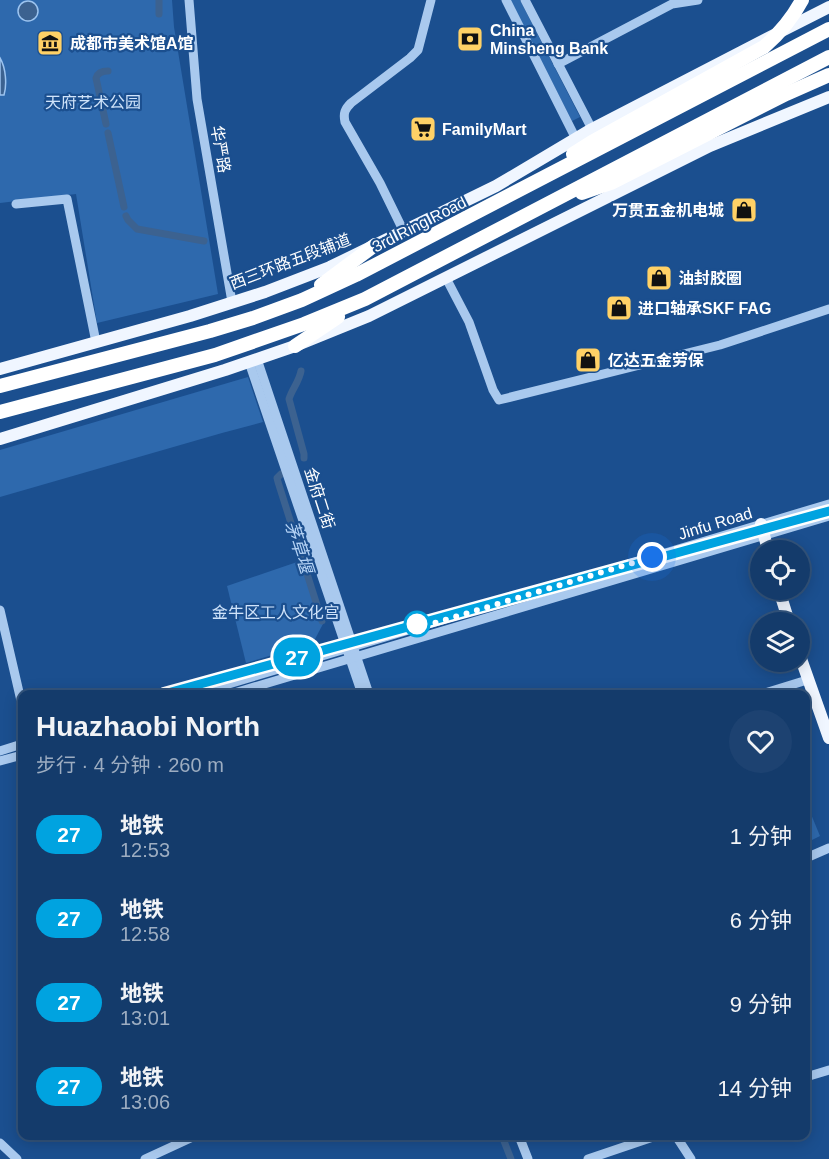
<!DOCTYPE html>
<html lang="zh">
<head>
<meta charset="utf-8">
<style>
	body { margin:0; font-family:Arial,"Noto Sans SC",sans-serif; background:#1d4271; color:#f1f3f6; height:100vh; display:flex; flex-direction:column; font-size:22px; white-space:nowrap }
	* { box-sizing:border-box; margin:0 }
	p { font-size:20px; color:#9dadc1 }
	.icon { flex:none; width:33px; height:33px; fill:none; stroke:currentColor; stroke-width:2; stroke-linecap:round; stroke-linejoin:round }
	.map { position:relative; flex:1; overflow:hidden }
	.sheet { position:absolute; left:18px; top:690px; width:792px; height:450px; display:flex; flex-direction:column; background:#143b6b; border-radius:12px; box-shadow:0 3px 15px #0003,0 0 0 2px #33557e }
	.sheet>* { flex:none }
	.badge { padding:0 12px; border-radius:20px; font-size:21px; line-height:39px }
	.buttons { position:absolute; left:750px; top:540px; display:grid; gap:12px }
	.buttons a { display:grid; place-items:center; width:60px; height:60px; border-radius:50%; background:#143b6b; box-shadow:0 3px 15px #0003,0 0 0 2px #33557e; font-size:30px }
	.you { position:absolute; width:30px; height:30px; margin:-15px; border:4px solid #fff; border-radius:50%; background:#1a73e8; box-shadow:0 0 0 9px #1a73e833 }
	.map>.badge { position:absolute; translate:-50% -50%; box-shadow:0 0 0 3px #fff }
	.round { display:grid; place-items:center; flex:none; width:63px; height:63px; border-radius:32px; background:#1d4271 }
	.headline { display:flex; align-items:center; justify-content:space-between; height:102px; padding:0 18px }
	h1 { font-size:28px; font-weight:600; line-height:45px }
	ul { padding:0; list-style:none }
	li { display:flex; align-items:center; gap:18px; height:84px; padding:0 18px }
	li div { flex:1 }
	li b { display:block; font-size:22px }
	li em { font-style:normal }
	li .badge { min-width:66px; font-weight:700; text-align:center }
	.map>svg:first-child { display:block }
	.green { fill:#2e69ad }
	.water { fill:#3c6290; stroke:#9cc4f0; stroke-width:1.5 }
	.lines { fill:none; stroke-linecap:round; stroke-linejoin:round }
	.canal { stroke:#3c6290; stroke-width:7 }
	.minor { stroke:#a9c9ee; stroke-width:9 }
	.major { stroke:#f0f6ff; stroke-width:12 }
	.highway { stroke:#fff; stroke-width:14 }
	.line-casing { stroke:#fff; stroke-width:14 }
	.line { stroke:#00a3e0; stroke-width:9 }
	.walk { stroke:#fff; stroke-width:6; stroke-dasharray:0 10.8 }
	.stop-dot { fill:#fff; stroke:#00a3e0; stroke-width:3 }
	.labels { text-anchor:middle; stroke-width:4.5; stroke-linejoin:round; paint-order:stroke }
	.poi-label { font-size:16px; font-weight:bold; fill:#fff; stroke:#1b4f8f; text-anchor:start }
	.park-label { font-size:16px; fill:#cfe3fa; stroke:#1b4f8f }
	.street-label { font-size:16px; fill:#fff; stroke:#1b4f8f }
	.water-label { font-size:18px; font-style:italic; fill:#b5d3f5; stroke:#1b4f8f }
</style>
</head>
<body>
<div class="map">
<svg width="829" height="1159" viewBox="0 0 829 1159">
	<rect width="100%" height="100%" fill="#1b4f8f"/>
	<g class="green">
		<polygon points="0,0 172,0 174,27 218,294 97,323 76,194 0,203"/>
		<polygon points="510,0 520,0 580,117 572,121"/>
		<polygon points="248,377 263,422 222,433 0,497 0,450"/>
		<polygon points="300,561 325,620 313,643 246,663 227,586"/>
		<polygon points="806,802 820,836 806,843"/>
	</g>
	<g class="water">
		<circle cx="28" cy="11" r="10"/>
		<path d="M0,58C6,68 7,85 4,95H0Z"/>
	</g>
	<g class="lines">
		<g class="canal">
			<polyline points="159,0 159,14"/>
			<path d="M106,124L96,78C98,72 103,71 108,71"/>
			<polyline points="108,133 124,207"/>
			<polyline points="126,216 128,220 137,229 204,241"/>
			<path d="M301,371C299,382 292,389 289,399L304,454V458"/>
			<polyline points="281,474 277,478 278,482 322,621"/>
			<polyline points="346,692 347,694"/>
			<polyline points="502,1136 511,1159"/>
		</g>
		<g class="minor">
			<polyline points="189,0 197,99 232,302"/>
			<polyline points="506,0 576,139"/>
			<polyline points="525,0 592,129"/>
			<polyline points="558,64 672,4 698,0"/>
			<polyline points="16,204 67,199 96,342"/>
			<path d="M403,230L380,183L345,122C343,113 345,109 351,103L410,58L418,50L431,0"/>
			<polyline points="446,278 469,322 493,390 499,400 720,345 829,309"/>
			<polyline points="257,359 369,694"/>
			<polyline points="249,362 362,694"/>
			<polyline points="0,610 22,705"/>
			<polyline points="195,694 829,504"/>
			<polyline points="231,694 829,516"/>
			<polyline points="762,694 807,680"/>
			<polyline points="0,751 22,744"/>
			<polyline points="0,761 22,755"/>
			<polyline points="806,858 829,848"/>
			<polyline points="806,1077 829,1070"/>
			<polyline points="519,1136 528,1159"/>
			<polyline points="676,1136 691,1159"/>
			<polyline points="0,1143 17,1159"/>
			<polyline points="145,1159 195,1136"/>
			<polyline points="588,1159 656,1136"/>
		</g>
		<g class="major">
			<polyline points="0,369 190,316 265,292 330,267 496,186 592,129 766,39 829,7"/>
			<polyline points="0,439 225,370 295,346 369,316 710,146 829,97"/>
			<polyline points="761,524 768,550"/>
			<polyline points="779,590 789,622"/>
			<polyline points="800,656 829,738"/>
		</g>
		<g class="highway">
			<path d="M573,154L592,142L764,47C780,33 792,19 802,0"/>
			<polyline points="582,193 611,183 786,94 829,75"/>
			<polyline points="321,285 375,245"/>
			<polyline points="295,346 338,317"/>
			<polyline points="0,386 210,331 253,318 302,300 356,275 829,29"/>
			<polyline points="0,412 215,355 304,324 365,299 829,57"/>
		</g>
	</g>
	<g class="lines">
		<defs>
			<polyline id="line" points="164,694 829,511"/>
		</defs>
		<use href="#line" class="line-casing"/>
		<use href="#line" class="line"/>
		<polyline class="walk" points="417,624 412,630 652,557"/>
	</g>
	<defs>
		<symbol id="bank-square" viewBox="-11 -11 22 22"><rect x="-9" y="-9" width="18" height="18" rx="4" fill="#ffd166" stroke="#1b4f8f"/><path d="M-6-4H6V4H-6ZM0-2.3a2.3 2.3 0 1 0 0 4.6a2.3 2.3 0 1 0 0-4.6Z" fill="#111"/></symbol>
		<symbol id="museum-square" viewBox="-11 -11 22 22"><rect x="-9" y="-9" width="18" height="18" rx="4" fill="#ffd166" stroke="#1b4f8f"/><path d="M0-6L6-3V-2H-6V-3ZM-5-1h2V3h-2ZM-1-1h2V3h-2ZM3-1h2V3H3ZM-6 4H6V6H-6Z" fill="#111"/></symbol>
		<symbol id="supermarket-square" viewBox="-11 -11 22 22"><rect x="-9" y="-9" width="18" height="18" rx="4" fill="#ffd166" stroke="#1b4f8f"/><path d="M-6-5.5h2.5l.6 2H6L4.5 2H-2.5L-4.4-4H-6ZM-1.5 3.2a1.3 1.3 0 1 0 .1 0ZM3 3.2a1.3 1.3 0 1 0 .1 0Z" fill="#111"/></symbol>
		<symbol id="shop-square" viewBox="-11 -11 22 22"><rect x="-9" y="-9" width="18" height="18" rx="4" fill="#ffd166" stroke="#1b4f8f"/><path d="M-5-2.5h2.3a2.7 3.5 0 0 1 5.4 0H5L5.5 6h-11ZM-1.5-2.5h3a1.5 2.3 0 0 0-3 0Z" fill="#111"/></symbol>
	</defs>
	<g fill-rule="evenodd">
		<use href="#bank-square" x="455" y="24" width="30" height="30"/>
		<use href="#museum-square" x="35" y="28" width="30" height="30"/>
		<use href="#supermarket-square" x="408" y="114" width="30" height="30"/>
		<use href="#shop-square" x="729" y="195" width="30" height="30"/>
		<use href="#shop-square" x="644" y="263" width="30" height="30"/>
		<use href="#shop-square" x="604" y="293" width="30" height="30"/>
		<use href="#shop-square" x="573" y="345" width="30" height="30"/>
	</g>
	<circle class="stop-dot" cx="417" cy="624" r="12"/>
	<g class="labels">
		<g class="poi-label">
			<text x="490" y="36">China<tspan x="490" dy="18">Minsheng Bank</tspan></text>
			<text x="70" y="49">成都市美术馆A馆</text>
			<text x="442" y="135">FamilyMart</text>
			<text x="724" y="216" text-anchor="end">万贯五金机电城</text>
			<text x="678" y="284">油封胶圈</text>
			<text x="638" y="314">进口轴承SKF FAG</text>
			<text x="608" y="366">亿达五金劳保</text>
		</g>
		<g class="park-label">
			<text x="93" y="108">天府艺术公园</text>
			<text x="276" y="618">金牛区工人文化宫</text>
		</g>
		<g class="street-label">
			<text transform="translate(221 149) rotate(80)" y="6">华严路</text>
			<text transform="translate(419 224) rotate(-27)" y="6">3rd Ring Road</text>
			<text transform="translate(290 261) rotate(-21)" y="6">西三环路五段辅道</text>
			<text transform="translate(320 498) rotate(72)" y="6">金府二街</text>
			<text transform="translate(715 523) rotate(-17)" y="6">Jinfu Road</text>
		</g>
		<g class="water-label">
			<text transform="translate(299 547) rotate(72)" y="6">茅草堰</text>
		</g>
	</g>
</svg>
<div class="buttons">
<a><svg class="icon" aria-label="locate" viewBox="0 0 24 24"><circle cx="12" cy="12" r="6"/><path d="M12 2v4M12 18v4M2 12h4M18 12h4"/></svg></a>
<a><svg class="icon" aria-label="layers" viewBox="0 0 24 24"><path d="M12 4l9 5-9 5-9-5zM3 14l9 5 9-5"/></svg></a>
</div>
<div class="you" style="left:652px;top:557px"></div>
<b class="badge" style="left:297px;top:657px;background:#00a3e0;color:#fff">27</b>
<section class="sheet">
<div class="headline"><div><h1>Huazhaobi North</h1><p>步行 · 4 分钟 · 260 m</p></div><a class="round"><svg class="icon" aria-label="heart" viewBox="0 0 24 24"><path d="M12 20l-8-8c-3-5 5-10 8-4 3-6 11-1 8 4z"/></svg></a></div>
<ul>
<li><span class="badge" style="background:#00a3e0;color:#fff">27</span><div><b>地铁</b><p>12:53</p></div><em>1 分钟</em></li>
<li><span class="badge" style="background:#00a3e0;color:#fff">27</span><div><b>地铁</b><p>12:58</p></div><em>6 分钟</em></li>
<li><span class="badge" style="background:#00a3e0;color:#fff">27</span><div><b>地铁</b><p>13:01</p></div><em>9 分钟</em></li>
<li><span class="badge" style="background:#00a3e0;color:#fff">27</span><div><b>地铁</b><p>13:06</p></div><em>14 分钟</em></li>
</ul>
</section>
</div>
</body>
</html>
